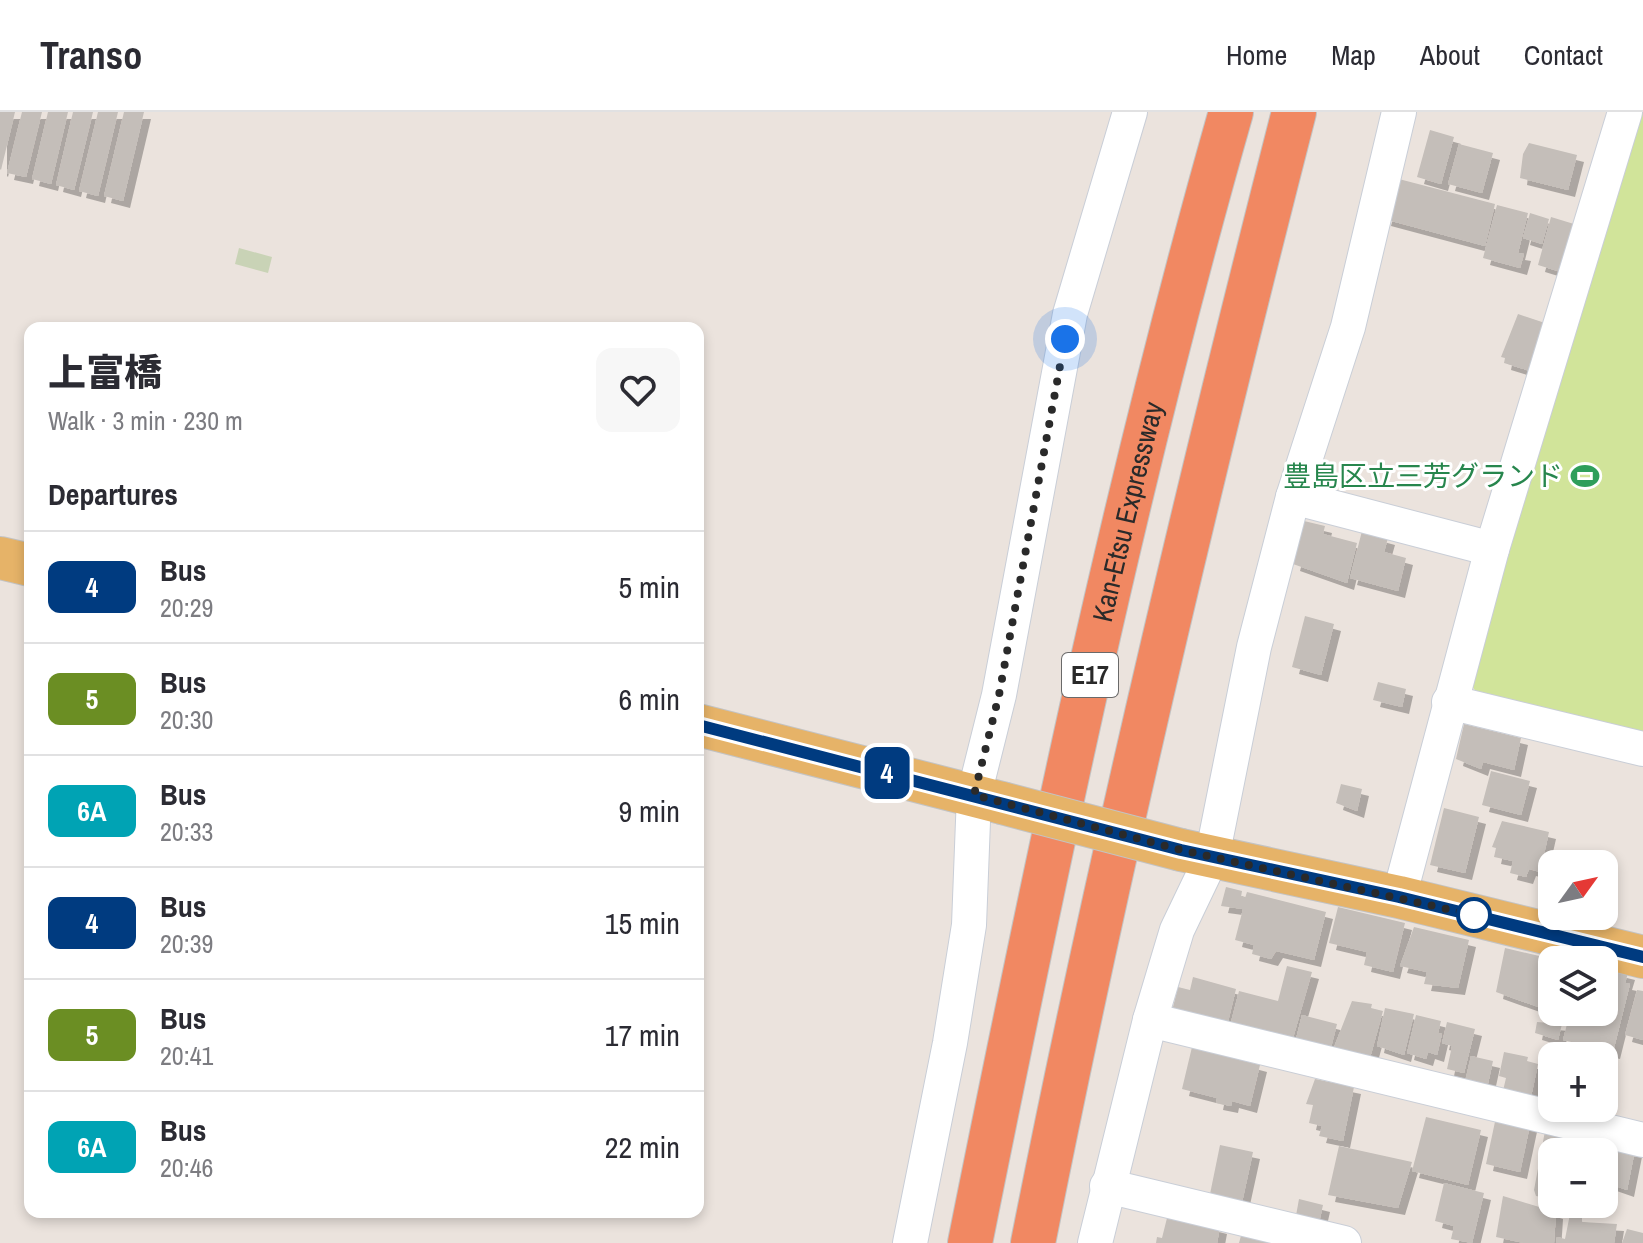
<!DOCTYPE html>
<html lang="en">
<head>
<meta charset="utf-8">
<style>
	body { margin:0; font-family:"Archivo Narrow","Noto Sans JP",sans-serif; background:#f7f7f7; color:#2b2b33; height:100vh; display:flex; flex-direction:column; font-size:30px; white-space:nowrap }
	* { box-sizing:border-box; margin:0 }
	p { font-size:26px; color:#7c7c81 }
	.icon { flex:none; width:44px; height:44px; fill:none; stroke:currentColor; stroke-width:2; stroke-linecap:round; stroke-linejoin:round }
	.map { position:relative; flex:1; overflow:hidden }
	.sheet { position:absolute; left:24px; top:210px; width:680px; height:896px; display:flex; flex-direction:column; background:#fff; border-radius:16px; box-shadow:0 4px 12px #0003 }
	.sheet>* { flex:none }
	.badge { padding:0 16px; border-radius:12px; font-size:28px; line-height:52px }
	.needle { width:52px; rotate:57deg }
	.fabs { position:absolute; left:1538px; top:738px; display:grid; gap:16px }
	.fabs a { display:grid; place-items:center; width:80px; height:80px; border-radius:16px; background:#fff; box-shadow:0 4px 12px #0003; font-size:40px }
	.you { position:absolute; width:40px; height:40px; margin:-20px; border:6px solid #fff; border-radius:50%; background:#1a73e8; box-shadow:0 0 0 12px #1a73e833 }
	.map>.badge { position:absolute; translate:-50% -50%; box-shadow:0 0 0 4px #fff }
	h2 { padding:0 24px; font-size:30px; line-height:72px }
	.round { display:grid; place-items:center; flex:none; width:84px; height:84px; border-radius:16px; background:#f7f7f7 }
	.overview { display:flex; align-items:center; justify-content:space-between; height:136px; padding:0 24px }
	h1 { font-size:38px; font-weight:800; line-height:60px }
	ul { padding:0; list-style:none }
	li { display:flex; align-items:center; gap:24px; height:112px; padding:0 24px; border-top:2px solid #e1e1e2 }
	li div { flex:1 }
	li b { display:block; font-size:30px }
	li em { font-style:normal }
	li .badge { min-width:88px; font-weight:700; text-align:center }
	header { display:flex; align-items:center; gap:48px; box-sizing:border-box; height:112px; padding:0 40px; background:#fff; border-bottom:2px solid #e1e1e2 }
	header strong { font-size:38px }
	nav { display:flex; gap:44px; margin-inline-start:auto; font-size:28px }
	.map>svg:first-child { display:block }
	.cemetery { fill:#c9d3b6 }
	.pitch { fill:#d1e49a }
	.building { fill:#c4beb9; filter:url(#shadow) }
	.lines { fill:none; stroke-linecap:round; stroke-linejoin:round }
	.minor-casing { stroke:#c9ced7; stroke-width:36 }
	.major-casing { stroke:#c3c3c3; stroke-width:44 }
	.highway-casing { stroke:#c3c3c3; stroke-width:46 }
	.minor { stroke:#fff; stroke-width:34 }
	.major { stroke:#e6b368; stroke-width:42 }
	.highway { stroke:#f18862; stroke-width:44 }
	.major-bridge-casing { stroke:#c3c3c3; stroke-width:44; stroke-linecap:butt }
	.major-bridge { stroke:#e6b368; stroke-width:42 }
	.line-casing { stroke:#fff; stroke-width:18 }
	.line { stroke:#003b80; stroke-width:12 }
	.walk { stroke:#2a2a2a; stroke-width:8; stroke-dasharray:0 14.4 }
	.stop-dot { fill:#fff; stroke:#003b80; stroke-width:4 }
	.labels { text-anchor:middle; stroke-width:6; stroke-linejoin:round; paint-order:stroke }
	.shield { fill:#fff; stroke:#6a6a6a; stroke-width:2 }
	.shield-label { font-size:26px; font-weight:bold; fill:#2a2a2a }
	.leisure-label { font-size:28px; fill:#27864d; stroke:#fff; text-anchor:end }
	.street-label { font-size:28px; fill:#2a2a2a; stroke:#fff }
</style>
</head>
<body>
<header>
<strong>Transo</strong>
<nav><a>Home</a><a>Map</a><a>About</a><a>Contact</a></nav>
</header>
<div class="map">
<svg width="1643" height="1131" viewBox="0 0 1643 1131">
	<defs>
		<filter id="shadow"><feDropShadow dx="7" dy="7" stdDeviation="0" flood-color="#0004"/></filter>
	</defs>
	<rect width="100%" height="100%" fill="#ebe3dd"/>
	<polygon class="cemetery" points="239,136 272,145 268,161 235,152"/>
	<polygon class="pitch" points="1634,0 1643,0 1643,627 1482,588 1467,567"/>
	<g class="building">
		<polygon points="0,0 15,0 1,58 0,57"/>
		<polygon points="22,0 42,0 26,65 7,61"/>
		<polygon points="48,0 68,0 51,72 32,67"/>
		<polygon points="73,0 93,0 74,78 56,73"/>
		<polygon points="98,0 118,0 98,84 79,79"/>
		<polygon points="124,0 144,0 123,89 104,84"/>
		<polygon points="1430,18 1454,25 1441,72 1417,65"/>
		<polygon points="1529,31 1577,43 1568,78 1520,66 1523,42"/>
		<polygon points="1459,32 1493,41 1482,81 1448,72"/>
		<polygon points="1395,66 1495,92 1485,134 1384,107"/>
		<polygon points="1497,93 1528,101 1518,141 1524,142 1520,156 1483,146"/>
		<polygon points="1530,101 1549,107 1542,132 1523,126"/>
		<polygon points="1551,105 1574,112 1561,160 1538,153"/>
		<polygon points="1518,202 1545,211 1530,259 1504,251 1505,246 1501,245"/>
		<polygon points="1304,409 1325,414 1323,422 1357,431 1347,471 1293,452"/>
		<polygon points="1362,419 1388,426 1384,440 1406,446 1398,479 1350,466"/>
		<polygon points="1305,504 1334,512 1321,563 1292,555"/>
		<polygon points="1378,570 1406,577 1402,595 1373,588"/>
		<polygon points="1464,612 1521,626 1514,658 1483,650 1481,657 1456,647"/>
		<polygon points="1491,659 1530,669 1521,703 1482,693"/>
		<polygon points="1341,672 1362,677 1357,699 1336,691"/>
		<polygon points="1444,696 1479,705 1465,761 1430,753"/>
		<polygon points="1502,709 1549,720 1540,760 1529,757 1526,765 1510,761 1513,749 1494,745 1496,736 1492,735"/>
		<polygon points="1226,775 1242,779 1241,785 1245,786 1247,780 1326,800 1314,848 1276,839 1271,847 1252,842 1254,833 1235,828 1243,797 1221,794"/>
		<polygon points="1338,795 1405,811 1393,860 1364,853 1367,840 1329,831"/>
		<polygon points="1414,815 1469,828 1458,876 1424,872 1427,860 1400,854"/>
		<polygon points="1505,836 1552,847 1552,887 1547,886 1544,897 1496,880"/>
		<polygon points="1287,854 1312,860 1293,926 1289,924 1288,929 1230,914 1239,879 1278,889"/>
		<polygon points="1604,855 1628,861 1625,871 1630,872 1613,940 1563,928 1568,908 1587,913 1586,900 1604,900"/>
		<polygon points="1193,865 1236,877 1226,918 1172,899 1178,875 1190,878"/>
		<polygon points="1637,878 1643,879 1643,928 1625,923"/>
		<polygon points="1352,889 1372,892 1371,896 1383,899 1368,953 1331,943"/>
		<polygon points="1385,896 1414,902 1404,943 1377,934"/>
		<polygon points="1302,903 1337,912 1329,943 1294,935"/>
		<polygon points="1416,903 1441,909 1438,921 1442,922 1437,943 1428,940 1426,947 1407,941"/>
		<polygon points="1447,910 1475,917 1464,961 1447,957 1452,934 1442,931"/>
		<polygon points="1537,910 1562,912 1558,928 1535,921"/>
		<polygon points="1192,935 1260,953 1250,994 1232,989 1231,994 1216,991 1217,986 1182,977"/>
		<polygon points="1504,940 1528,945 1527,949 1538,952 1531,985 1502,983 1506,966 1499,964"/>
		<polygon points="1471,944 1493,949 1487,976 1465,970"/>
		<polygon points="1315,967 1354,975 1343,1029 1319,1024 1322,1014 1309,1011 1313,993 1306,992"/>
		<polygon points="1426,1005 1481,1018 1468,1073 1412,1059"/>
		<polygon points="1496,1005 1530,1013 1520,1060 1486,1052"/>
		<polygon points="1545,1019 1575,1024 1572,1040 1552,1040 1552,1087 1536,1084 1534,1078"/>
		<polygon points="1220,1033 1253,1040 1241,1095 1209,1087"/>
		<polygon points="1339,1034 1412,1050 1398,1096 1328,1083"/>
		<polygon points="1583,1034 1635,1038 1627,1078 1604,1070 1604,1040 1582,1040"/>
		<polygon points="1444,1071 1484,1081 1472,1131 1451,1127 1454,1114 1435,1109"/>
		<polygon points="1503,1084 1556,1100 1554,1131 1524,1131 1496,1125"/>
		<polygon points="1299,1087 1323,1093 1318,1115 1295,1109"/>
		<polygon points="1168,1102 1220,1115 1217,1131 1156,1131 1157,1125 1162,1126"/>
		<polygon points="1570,1102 1582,1104 1582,1110 1617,1112 1614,1131 1556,1131 1557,1125 1565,1127"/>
		<polygon points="1627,1117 1643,1121 1643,1131 1622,1131"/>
		<polygon points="1242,1120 1285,1131 1239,1131"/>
	</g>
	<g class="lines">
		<defs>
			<g id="minor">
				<polyline points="1293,385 1492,437"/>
				<polyline points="1449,590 1643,637"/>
				<polyline points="1399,785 1492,437 1625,0"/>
				<polyline points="1150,908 1643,1028"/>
				<polyline points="1107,1074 1344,1131"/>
				<polyline points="910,1131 950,931 969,813 974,683 999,583 1070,202 1130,0"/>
				<polyline points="1095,1131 1150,908 1177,818 1212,745 1254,535 1293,385 1348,215 1399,0"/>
			</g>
			<g id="major">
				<polyline points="0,446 30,453"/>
				<polyline points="698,613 1002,691"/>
				<polyline points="1181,738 1399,785 1643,845"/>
			</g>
			<g id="highway">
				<path id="s1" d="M970,1131C1046,752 1125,372 1231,0"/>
				<path d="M1033,1131C1108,752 1198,374 1294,0"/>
			</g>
		</defs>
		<use href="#minor" class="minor-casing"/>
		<use href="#major" class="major-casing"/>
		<use href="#highway" class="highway-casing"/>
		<use href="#minor" class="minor"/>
		<use href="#major" class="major"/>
		<use href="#highway" class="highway"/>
		<defs>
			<polyline id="major-bridge" points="1002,691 1181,738"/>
		</defs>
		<use href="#major-bridge" class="major-bridge-casing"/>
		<use href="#major-bridge" class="major-bridge"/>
	</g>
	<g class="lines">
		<defs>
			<polyline id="line" points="698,613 1181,738 1399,785 1643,845"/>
		</defs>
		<use href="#line" class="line-casing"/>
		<use href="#line" class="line"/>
		<polyline class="walk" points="1065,227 999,583 974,683 1181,738 1474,803"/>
	</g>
	<defs>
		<symbol id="stadium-bare" viewBox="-9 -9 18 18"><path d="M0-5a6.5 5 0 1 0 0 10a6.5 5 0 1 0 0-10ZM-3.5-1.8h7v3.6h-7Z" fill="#2e9e5b" stroke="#fff" stroke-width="2.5" paint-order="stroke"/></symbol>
	</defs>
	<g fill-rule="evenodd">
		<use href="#stadium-bare" x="1565" y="344" width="40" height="40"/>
	</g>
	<circle class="stop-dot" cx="1474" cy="803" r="16"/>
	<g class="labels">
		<rect class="shield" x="1062" y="541" width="56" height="44" rx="6"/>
		<g class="shield-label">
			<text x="1090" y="572">E17</text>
		</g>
		<g class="leisure-label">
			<text x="1563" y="374">豊島区立三芳グランド</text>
		</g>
		<g class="street-label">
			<text dy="10" stroke="none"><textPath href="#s1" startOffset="748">Kan-Etsu Expressway</textPath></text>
		</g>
	</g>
</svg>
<div class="fabs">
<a><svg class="needle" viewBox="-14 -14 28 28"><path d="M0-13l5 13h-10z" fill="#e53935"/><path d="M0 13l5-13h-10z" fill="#7c7c81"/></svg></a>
<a><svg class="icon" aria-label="layers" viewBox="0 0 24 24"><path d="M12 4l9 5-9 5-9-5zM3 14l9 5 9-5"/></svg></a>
<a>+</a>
<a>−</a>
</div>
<div class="you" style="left:1065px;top:227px"></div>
<b class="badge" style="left:887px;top:661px;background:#003b80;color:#fff">4</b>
<section class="sheet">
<div class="overview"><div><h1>上富橋</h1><p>Walk · 3 min · 230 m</p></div><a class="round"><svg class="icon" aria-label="heart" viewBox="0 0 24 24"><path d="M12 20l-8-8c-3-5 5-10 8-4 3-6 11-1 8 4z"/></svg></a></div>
<h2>Departures</h2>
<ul>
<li><span class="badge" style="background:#003b80;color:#fff">4</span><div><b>Bus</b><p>20:29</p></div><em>5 min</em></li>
<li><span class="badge" style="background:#6b8e23;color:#fff">5</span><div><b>Bus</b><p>20:30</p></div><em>6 min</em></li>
<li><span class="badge" style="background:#00a3b4;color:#fff">6A</span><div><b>Bus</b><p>20:33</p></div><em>9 min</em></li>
<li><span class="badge" style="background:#003b80;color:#fff">4</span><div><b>Bus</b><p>20:39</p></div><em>15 min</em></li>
<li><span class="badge" style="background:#6b8e23;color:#fff">5</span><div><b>Bus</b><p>20:41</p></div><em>17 min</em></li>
<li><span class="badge" style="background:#00a3b4;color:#fff">6A</span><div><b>Bus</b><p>20:46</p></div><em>22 min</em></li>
</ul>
</section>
</div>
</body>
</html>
